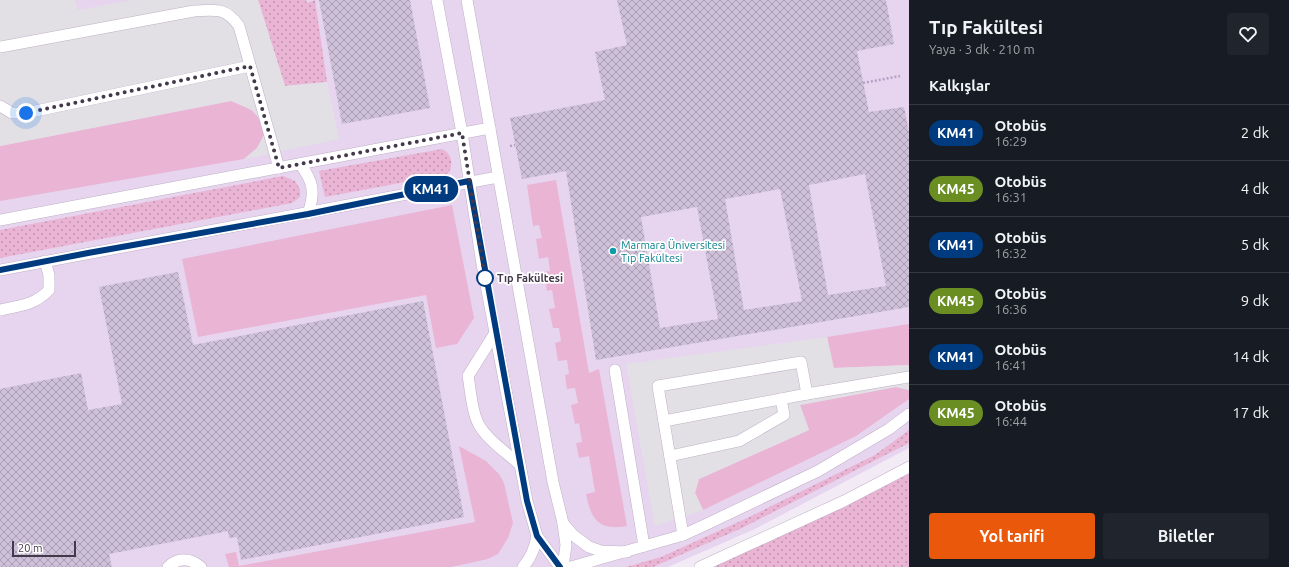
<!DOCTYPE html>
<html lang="tr">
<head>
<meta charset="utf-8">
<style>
	body { margin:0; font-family:Ubuntu,sans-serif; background:#20242c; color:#f1f3f6; height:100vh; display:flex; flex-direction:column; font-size:15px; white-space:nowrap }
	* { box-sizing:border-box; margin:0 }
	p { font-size:13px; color:#9ea1a6 }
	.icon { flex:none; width:22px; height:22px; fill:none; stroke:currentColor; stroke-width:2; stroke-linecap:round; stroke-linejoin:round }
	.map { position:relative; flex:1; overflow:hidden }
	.drawer { display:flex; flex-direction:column; background:#171b24; width:380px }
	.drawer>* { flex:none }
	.badge { padding:0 8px; border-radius:13px; font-size:14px; line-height:26px }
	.scale { position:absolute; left:12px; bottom:10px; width:64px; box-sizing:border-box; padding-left:4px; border:2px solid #43394a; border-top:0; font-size:11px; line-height:14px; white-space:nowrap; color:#43394a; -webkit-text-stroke:3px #fff; paint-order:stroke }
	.you { position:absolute; width:20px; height:20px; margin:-10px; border:3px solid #fff; border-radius:50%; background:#1a73e8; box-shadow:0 0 0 6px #1a73e833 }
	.map>.badge { position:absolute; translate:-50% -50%; box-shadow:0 0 0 2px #fff }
	h2 { padding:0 20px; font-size:15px; line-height:36px }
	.round { display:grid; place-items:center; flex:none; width:42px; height:42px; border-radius:4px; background:#20242c }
	.overview { display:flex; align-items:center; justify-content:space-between; height:68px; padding:0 20px }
	h1 { font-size:19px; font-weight:600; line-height:30px }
	.button { display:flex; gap:8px; margin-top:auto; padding:8px 20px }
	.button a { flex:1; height:46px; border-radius:4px; background:#ea580c; color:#fff; font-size:16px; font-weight:600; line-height:46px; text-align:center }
	.button a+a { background:#20242c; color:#f1f3f6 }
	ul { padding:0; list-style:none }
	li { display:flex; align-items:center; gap:12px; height:56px; padding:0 20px; border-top:1px solid #363941 }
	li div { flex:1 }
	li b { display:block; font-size:15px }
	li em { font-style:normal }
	li .badge { min-width:44px; font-weight:700; text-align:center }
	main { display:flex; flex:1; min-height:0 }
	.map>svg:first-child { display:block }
	.education { fill:#e7d5ef }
	.grass { fill:url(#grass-dots) }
	.garden { fill:#eab4d4 }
	.parking { fill:#e2e0e5 }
	.building { fill:url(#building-cross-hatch); fill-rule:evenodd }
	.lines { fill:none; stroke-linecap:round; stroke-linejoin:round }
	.lane-casing { stroke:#bdb0c5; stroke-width:12 }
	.path { stroke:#b59ec4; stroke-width:2.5; stroke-dasharray:2 2; stroke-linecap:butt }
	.lane { stroke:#fff; stroke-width:11 }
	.line-casing { stroke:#fff; stroke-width:9 }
	.line { stroke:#003b80; stroke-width:6 }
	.walk { stroke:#43394a; stroke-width:4; stroke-dasharray:0 7.2 }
	.culture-dot { fill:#0f9aa8; stroke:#fff; stroke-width:1.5 }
	.stop-dot { fill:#fff; stroke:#003b80; stroke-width:2 }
	.labels { text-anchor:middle; stroke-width:3.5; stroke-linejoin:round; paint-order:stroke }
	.culture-label { font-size:11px; fill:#0d838f; stroke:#fff; text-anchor:start }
	.stop-label { font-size:11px; font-weight:bold; fill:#43394a; stroke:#fff; text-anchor:start }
</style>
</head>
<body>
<main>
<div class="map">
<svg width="909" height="567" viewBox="0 0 909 567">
	<defs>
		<pattern id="grass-dots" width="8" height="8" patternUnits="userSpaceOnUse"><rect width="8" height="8" fill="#eab4d4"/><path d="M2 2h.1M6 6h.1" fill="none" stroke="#bf93ae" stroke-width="1.8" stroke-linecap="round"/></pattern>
		<pattern id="building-cross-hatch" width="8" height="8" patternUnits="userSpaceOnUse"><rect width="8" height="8" fill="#cec0d8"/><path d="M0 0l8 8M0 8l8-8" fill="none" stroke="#a99db1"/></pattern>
	</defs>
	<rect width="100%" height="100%" fill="#f2ebf6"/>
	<polygon class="education" points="0,0 909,0 909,448 755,529 668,567 0,567"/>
	<g class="grass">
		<polygon points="258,0 306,0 307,3 315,0 327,82 285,86"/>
		<path d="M442,149C452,154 454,164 448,174L325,197L319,171Z"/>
		<polygon points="283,176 295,181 300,189 300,197 292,203 0,258 0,230"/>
		<polygon points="909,430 909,443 742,528 653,567 626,567 661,557 745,519 875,455"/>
		<polygon points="909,465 909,567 705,567"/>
	</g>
	<g class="garden">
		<path d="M231,101C253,110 258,110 264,135L257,148L244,159L0,201V146Z"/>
		<path d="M556,180L589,373L599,369L627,526C599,531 591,520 586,494L595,492L589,456L579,458L576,443L582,442L579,423L575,424L571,405L578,403L575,388L567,389L565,375L569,374L567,360L558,361L555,343L561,341L559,328H553L549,309L555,308L552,290L547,291L544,272L550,271L548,257L539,259L536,239L542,238L539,225L533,226L527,185Z"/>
		<polygon points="452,205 474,318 457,344 436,348 426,295 198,337 182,259"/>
		<polygon points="909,324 909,365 833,368 827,337"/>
		<polygon points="896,387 909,390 909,399 856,436 703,510 695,493 699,479 809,430 800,405"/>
		<polygon points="459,446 486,461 499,474 504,483 513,523 508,538 498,554 488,559 451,567 229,567 225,554 236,552 239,566 475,522"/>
	</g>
	<g class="parking">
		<polygon points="0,0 75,0 78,10 133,0 258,0 285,86 327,82 339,139 244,159 257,148 264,135 260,119 252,110 231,101 0,146"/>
		<polygon points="827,337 834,368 909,365 909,390 896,387 800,405 809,430 699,479 695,493 703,510 655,526 626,364"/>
	</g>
	<g class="building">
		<polygon points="319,0 410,0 430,108 342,124"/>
		<path d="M617,0H886L894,44L857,51L869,112L904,107L909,132V307L596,360L566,171L522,179L510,118L605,100L595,52L627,45ZM865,174L886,286L828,295L809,185ZM780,189L802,301L744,310L725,199ZM697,207L718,319L660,328L641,217Z"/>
		<polygon points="178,272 193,345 423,301 464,517 241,560 237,537 229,538 228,531 109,554 112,567 0,567 0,389 81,373 88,410 122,404 99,287"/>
	</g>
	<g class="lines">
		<defs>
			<g id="lane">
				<polyline points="437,0 462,133 482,264 527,501 537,536 560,567"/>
				<polyline points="467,0 553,482 563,523 573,535 589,547 601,551 627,552"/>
				<path d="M0,47L194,11C216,10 225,7 239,26L279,168"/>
				<polyline points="0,106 12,113 26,113 250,66"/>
				<path d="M300,164C314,182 315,193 308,214"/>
				<polyline points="0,220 490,128"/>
				<polyline points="0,270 498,177"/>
				<path d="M0,310C19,306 35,305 49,290V275L45,261"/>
				<path d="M495,333L468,376C471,391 471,409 478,423C486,439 506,452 520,465"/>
				<polyline points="615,370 644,546"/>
				<polyline points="664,421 807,394"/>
				<polyline points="670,456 739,441 784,415 781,399"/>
				<polyline points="563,524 566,545 563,567"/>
				<polyline points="683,535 658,386 801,362 807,394 909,377"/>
				<path d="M168,567C178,557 191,558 201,567"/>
				<path d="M523,567C531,558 535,548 537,536"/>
				<polyline points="571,567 683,535 707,524 818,471 889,429 909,414"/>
				<polyline points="700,567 844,501 909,467"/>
			</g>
		</defs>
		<use href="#lane" class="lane-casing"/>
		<g class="path">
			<polyline points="863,83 900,76"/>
			<polyline points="510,146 515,145"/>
		</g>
		<use href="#lane" class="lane"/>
	</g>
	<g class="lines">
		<defs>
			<polyline id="line" points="0,270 88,253 308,214 469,181 527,501 537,536 560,567"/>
		</defs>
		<use href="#line" class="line-casing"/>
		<use href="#line" class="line"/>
		<polyline class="walk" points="26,113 250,66 279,168 462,133 485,278"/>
	</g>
	<circle class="culture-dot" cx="613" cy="251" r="4"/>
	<circle class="stop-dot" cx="485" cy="278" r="8"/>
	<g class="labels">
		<g class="culture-label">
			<text x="621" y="249">Marmara Üniversitesi<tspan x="621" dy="13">Tıp Fakültesi</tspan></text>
		</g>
		<g class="stop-label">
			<text x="497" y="282">Tıp Fakültesi</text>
		</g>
	</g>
</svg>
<div class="scale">20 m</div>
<div class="you" style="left:26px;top:113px"></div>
<b class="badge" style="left:431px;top:189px;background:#003b80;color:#fff">KM41</b>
</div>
<section class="drawer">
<div class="overview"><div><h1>Tıp Fakültesi</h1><p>Yaya · 3 dk · 210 m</p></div><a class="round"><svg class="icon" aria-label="heart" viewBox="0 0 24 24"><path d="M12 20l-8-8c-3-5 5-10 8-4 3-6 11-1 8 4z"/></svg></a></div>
<h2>Kalkışlar</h2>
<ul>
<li><span class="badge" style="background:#003b80;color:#fff">KM41</span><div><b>Otobüs</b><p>16:29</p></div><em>2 dk</em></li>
<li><span class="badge" style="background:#6b8e23;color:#fff">KM45</span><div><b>Otobüs</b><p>16:31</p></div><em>4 dk</em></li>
<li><span class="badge" style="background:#003b80;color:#fff">KM41</span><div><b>Otobüs</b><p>16:32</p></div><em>5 dk</em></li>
<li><span class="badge" style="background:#6b8e23;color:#fff">KM45</span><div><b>Otobüs</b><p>16:36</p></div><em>9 dk</em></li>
<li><span class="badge" style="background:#003b80;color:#fff">KM41</span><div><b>Otobüs</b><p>16:41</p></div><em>14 dk</em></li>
<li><span class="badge" style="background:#6b8e23;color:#fff">KM45</span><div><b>Otobüs</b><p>16:44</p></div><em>17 dk</em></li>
</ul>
<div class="button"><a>Yol tarifi</a><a>Biletler</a></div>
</section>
</main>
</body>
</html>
